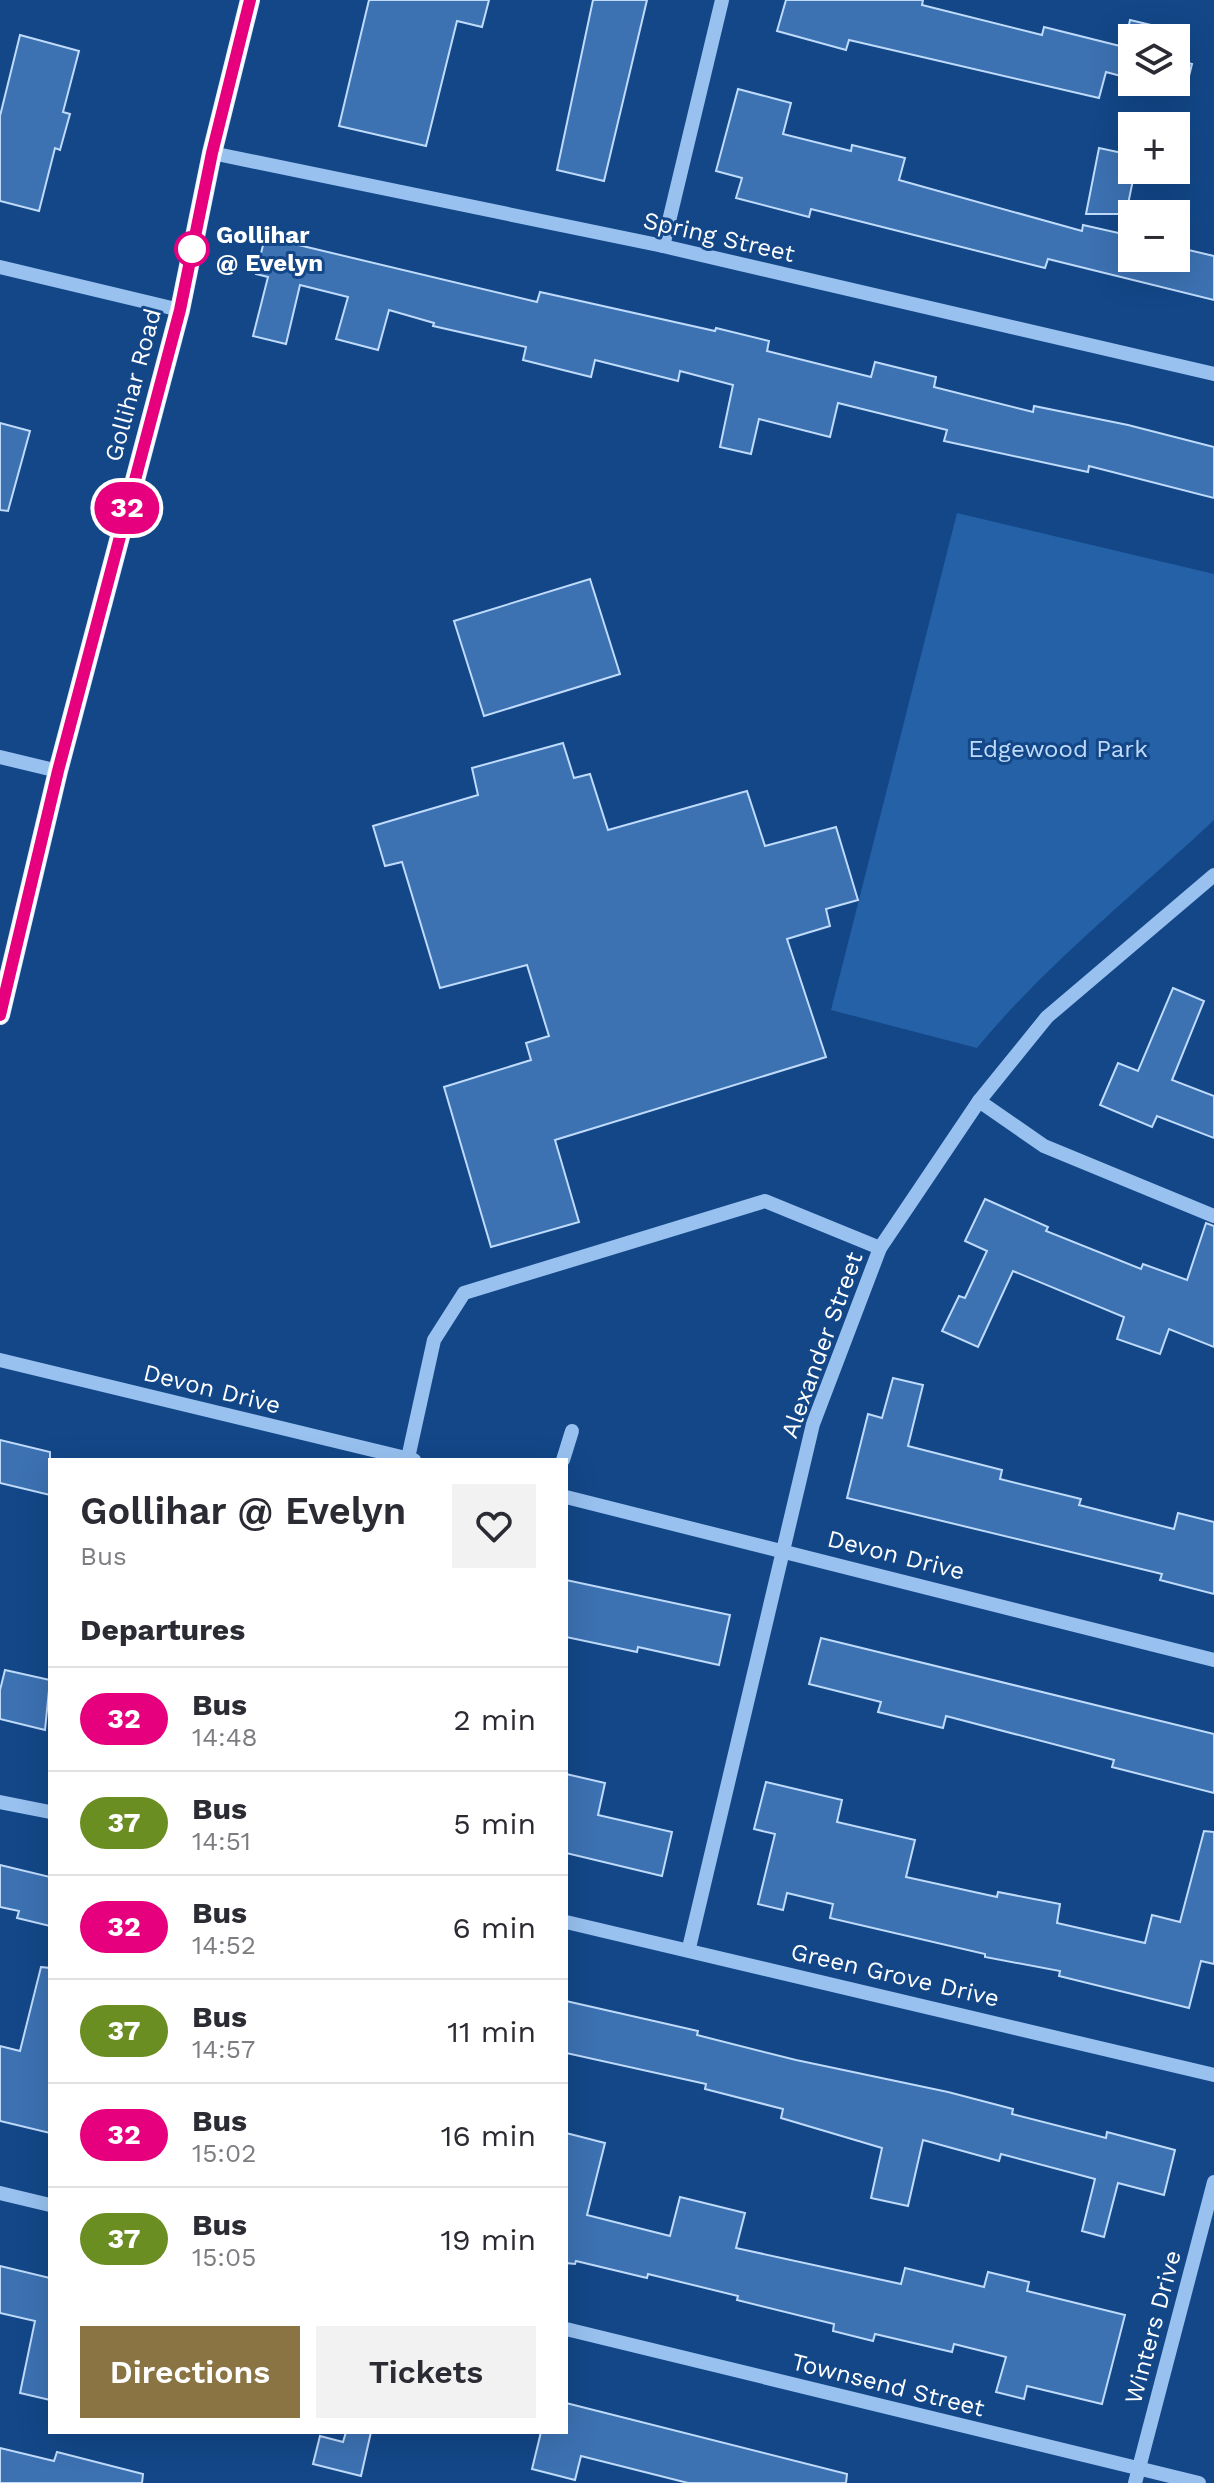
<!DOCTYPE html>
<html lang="en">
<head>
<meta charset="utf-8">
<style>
	body { margin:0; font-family:"Work Sans",sans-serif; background:#f2f2f3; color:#2b2b33; height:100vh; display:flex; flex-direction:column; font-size:30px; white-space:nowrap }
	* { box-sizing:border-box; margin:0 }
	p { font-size:26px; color:#7c7c81 }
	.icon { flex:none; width:44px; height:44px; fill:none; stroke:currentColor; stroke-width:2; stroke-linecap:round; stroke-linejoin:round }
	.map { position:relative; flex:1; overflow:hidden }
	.panel { position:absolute; left:48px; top:1458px; width:520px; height:976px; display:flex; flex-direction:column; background:#fff; border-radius:0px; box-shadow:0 8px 32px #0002 }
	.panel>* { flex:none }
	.badge { padding:0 16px; border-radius:26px; font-size:28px; line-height:52px }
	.controls { position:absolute; left:1118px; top:24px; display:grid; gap:16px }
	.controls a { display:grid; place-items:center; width:72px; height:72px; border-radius:0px; background:#fff; box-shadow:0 8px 32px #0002; font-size:40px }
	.map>.badge { position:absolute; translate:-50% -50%; box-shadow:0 0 0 4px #fff }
	h2 { padding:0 32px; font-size:30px; line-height:72px }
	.round { display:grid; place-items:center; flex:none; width:84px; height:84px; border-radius:0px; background:#f2f2f3 }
	.headline { display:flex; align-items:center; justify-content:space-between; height:136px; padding:0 32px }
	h1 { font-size:38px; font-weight:600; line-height:60px }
	.cta { display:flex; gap:16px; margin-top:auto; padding:16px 32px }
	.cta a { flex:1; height:92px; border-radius:0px; background:#8a7443; color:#fff; font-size:32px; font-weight:600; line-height:92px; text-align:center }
	.cta a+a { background:#f2f2f3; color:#2b2b33 }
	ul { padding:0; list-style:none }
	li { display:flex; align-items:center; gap:24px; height:104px; padding:0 32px; border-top:2px solid #e1e1e2 }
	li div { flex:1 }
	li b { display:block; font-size:30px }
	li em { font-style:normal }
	li .badge { min-width:88px; font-weight:700; text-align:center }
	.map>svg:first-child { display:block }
	.green { fill:#2561a7 }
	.building { fill:#3c71b2; stroke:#bfdbfb; stroke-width:2 }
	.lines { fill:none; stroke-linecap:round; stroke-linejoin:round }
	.minor { stroke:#98c1f0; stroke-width:14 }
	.major { stroke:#e1edff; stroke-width:20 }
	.line-casing { stroke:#fff; stroke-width:18 }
	.line { stroke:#e6007e; stroke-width:12 }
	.stop-dot { fill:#fff; stroke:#e6007e; stroke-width:4 }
	.labels { text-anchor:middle; stroke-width:6; stroke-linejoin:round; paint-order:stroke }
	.stop-label { font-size:24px; font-weight:bold; fill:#fff; stroke:#134788; text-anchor:start }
	.street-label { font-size:24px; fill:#fff; stroke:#134788 }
	.park-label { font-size:24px; fill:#bfdbfb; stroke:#134788 }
</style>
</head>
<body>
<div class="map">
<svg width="1214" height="2483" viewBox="0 0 1214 2483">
	<rect width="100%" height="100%" fill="#134788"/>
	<path class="green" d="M957,513L1214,574V820C1134,895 1047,963 977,1048L831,1010Z"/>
	<g class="building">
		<polygon points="369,0 489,0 482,27 457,21 426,146 339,126"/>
		<polygon points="593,0 647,0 604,181 557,170"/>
		<polygon points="786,0 923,0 922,5 1042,35 1044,27 1124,47 1130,20 1176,31 1174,38 1132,38 1132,79 1106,72 1099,98 849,40 846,50 777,31"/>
		<polygon points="20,35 79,51 63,112 70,114 60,150 55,148 39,211 0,201 0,116"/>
		<polygon points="1176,60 1192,64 1185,92 1145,82 1176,82"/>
		<polygon points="738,89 791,103 783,134 851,151 852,145 905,158 899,180 1082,231 1083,225 1132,236 1132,258 1176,258 1176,247 1214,256 1214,300 1048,259 1045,268 811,209 809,217 736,198 742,178 716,171"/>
		<polygon points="1099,148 1132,155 1135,170 1126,214 1086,214"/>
		<polygon points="265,237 537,302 540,292 715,331 716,328 769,341 767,351 871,377 875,362 936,377 934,387 1033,412 1034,406 1128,425 1214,447 1214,498 1089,466 1088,472 944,441 947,430 838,403 830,437 759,419 751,454 720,447 733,385 680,371 678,381 595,360 591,377 523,360 526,347 433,326 434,323 389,310 378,350 336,339 348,297 300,285 286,344 253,336 268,277 256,274"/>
		<polygon points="0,423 30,431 8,511 0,510"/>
		<polygon points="590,579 620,674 484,716 454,621"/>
		<polygon points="563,743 574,778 590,774 608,830 747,791 765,846 836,827 858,900 826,909 830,926 787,939 826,1057 555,1140 579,1222 491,1247 444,1087 531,1060 526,1043 549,1036 527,965 440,988 402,862 385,866 373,826 478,795 472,768"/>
		<polygon points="1173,988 1204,1001 1172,1080 1214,1096 1214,1138 1157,1116 1152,1127 1100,1105 1118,1063 1138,1071"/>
		<polygon points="985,1199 1048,1227 1046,1231 1141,1269 1143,1264 1187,1280 1206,1223 1214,1226 1214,1347 1169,1329 1160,1354 1117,1339 1124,1317 1013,1271 978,1347 942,1331 959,1296 965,1298 987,1251 965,1241"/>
		<polygon points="893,1378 923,1385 908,1446 1002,1470 1000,1479 1081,1499 1079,1505 1174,1529 1178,1513 1214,1522 1214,1594 1160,1580 1162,1574 847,1498 868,1414 882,1418"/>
		<polygon points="0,1440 50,1452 50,1495 0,1483"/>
		<polygon points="566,1580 730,1615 719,1665 638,1647 637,1652 566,1637"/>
		<polygon points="821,1638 1214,1734 1214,1793 1112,1767 1114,1760 946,1716 943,1728 878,1712 881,1702 809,1684"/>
		<polygon points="5,1670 50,1680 45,1730 0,1719 0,1690"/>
		<polygon points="566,1774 605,1783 598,1815 672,1832 662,1876 566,1853"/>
		<polygon points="766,1782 842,1800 837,1822 915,1840 906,1877 997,1897 998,1892 1060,1904 1057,1923 1145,1943 1152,1915 1180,1922 1204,1831 1214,1832 1214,1964 1201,1961 1189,2008 1059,1976 1060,1971 985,1957 985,1954 830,1918 833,1904 787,1893 783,1910 758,1904 775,1834 754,1829"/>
		<polygon points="0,1865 50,1877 50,1926 17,1918 19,1911 0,1907"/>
		<polygon points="41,1967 50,1968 50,2133 0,2121 0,2046 20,2051"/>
		<polygon points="566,2001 698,2031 697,2035 796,2060 948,2092 1013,2109 1012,2114 1106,2138 1107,2132 1175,2150 1164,2195 1118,2183 1104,2237 1082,2231 1095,2179 1001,2154 999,2161 923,2140 908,2206 871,2198 882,2148 781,2118 783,2109 705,2089 706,2084 566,2053"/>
		<polygon points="566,2133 605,2143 587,2215 670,2236 680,2197 745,2213 736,2248 901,2284 905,2268 984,2287 988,2272 1029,2282 1027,2291 1125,2315 1102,2404 1027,2386 1024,2399 996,2392 1006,2357 954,2344 952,2352 875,2334 873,2341 833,2331 834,2324 737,2300 738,2296 648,2274 647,2278 576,2261 575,2264 566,2263"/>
		<polygon points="0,2266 50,2278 50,2400 20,2393 35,2321 0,2313"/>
		<polygon points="566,2403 847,2474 846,2483 688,2483 581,2456 575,2480 532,2469 541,2432 566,2432"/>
		<polygon points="346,2432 371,2432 361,2476 313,2464 320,2436 343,2442"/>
		<polygon points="0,2448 54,2461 57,2452 143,2474 142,2483 0,2483"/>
	</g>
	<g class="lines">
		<g class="minor">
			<polyline points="212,153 663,246 1214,374"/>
			<polyline points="663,246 722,0"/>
			<polyline points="0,267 180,310"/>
			<polyline points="0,757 58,771"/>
			<polyline points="979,1101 1044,1146 1214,1216"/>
			<polyline points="0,1360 414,1460"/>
			<polyline points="408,1458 434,1340 464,1293 765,1201 880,1248"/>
			<polyline points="563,1460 572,1431"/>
			<polyline points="566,1497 1214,1660"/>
			<polyline points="0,1802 50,1812"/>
			<polyline points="566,1922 1214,2075"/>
			<polyline points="689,1948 813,1424 880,1248 979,1101 1047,1017 1214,875"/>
			<polyline points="0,2193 50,2205"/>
			<polyline points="566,2329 1199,2483"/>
			<polyline points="1135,2483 1214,2182"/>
		</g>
		<polyline class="major" points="0,1015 58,771 180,310 212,153 250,0"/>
	</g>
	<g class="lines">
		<defs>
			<polyline id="line" points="0,1015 58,771 180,310 212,153 250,0"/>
		</defs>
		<use href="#line" class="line-casing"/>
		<use href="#line" class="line"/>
	</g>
	<circle class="stop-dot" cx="192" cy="249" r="16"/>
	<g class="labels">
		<g class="stop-label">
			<text x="216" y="243">Gollihar<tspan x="216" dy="28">@ Evelyn</tspan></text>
		</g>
		<g class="street-label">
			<text transform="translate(719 237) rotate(13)" y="8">Spring Street</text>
			<text transform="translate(133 385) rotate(-75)" y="8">Gollihar Road</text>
			<text transform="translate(822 1345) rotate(-70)" y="8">Alexander Street</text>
			<text transform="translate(212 1389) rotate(14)" y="8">Devon Drive</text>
			<text transform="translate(896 1555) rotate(14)" y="8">Devon Drive</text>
			<text transform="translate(895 1975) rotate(13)" y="8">Green Grove Drive</text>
			<text transform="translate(1153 2327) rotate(-75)" y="8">Winters Drive</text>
			<text transform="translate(888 2385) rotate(14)" y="8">Townsend Street</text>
		</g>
		<g class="park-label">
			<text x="1058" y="757">Edgewood Park</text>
		</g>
	</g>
</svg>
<div class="controls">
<a><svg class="icon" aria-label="layers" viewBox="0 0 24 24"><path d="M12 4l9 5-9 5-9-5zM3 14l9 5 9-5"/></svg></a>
<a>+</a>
<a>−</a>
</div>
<b class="badge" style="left:127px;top:508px;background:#e6007e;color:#fff">32</b>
<section class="panel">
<div class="headline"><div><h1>Gollihar @ Evelyn</h1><p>Bus</p></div><a class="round"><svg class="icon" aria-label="heart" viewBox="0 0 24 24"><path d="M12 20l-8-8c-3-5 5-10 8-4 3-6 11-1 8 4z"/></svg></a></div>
<h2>Departures</h2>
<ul>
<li><span class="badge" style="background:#e6007e;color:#fff">32</span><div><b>Bus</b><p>14:48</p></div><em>2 min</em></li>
<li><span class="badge" style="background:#6b8e23;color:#fff">37</span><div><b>Bus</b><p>14:51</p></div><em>5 min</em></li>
<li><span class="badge" style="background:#e6007e;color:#fff">32</span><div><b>Bus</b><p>14:52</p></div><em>6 min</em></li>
<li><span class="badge" style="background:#6b8e23;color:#fff">37</span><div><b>Bus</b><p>14:57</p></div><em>11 min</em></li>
<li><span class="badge" style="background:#e6007e;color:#fff">32</span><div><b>Bus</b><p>15:02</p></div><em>16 min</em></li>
<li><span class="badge" style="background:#6b8e23;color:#fff">37</span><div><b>Bus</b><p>15:05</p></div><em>19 min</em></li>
</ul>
<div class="cta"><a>Directions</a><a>Tickets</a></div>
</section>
</div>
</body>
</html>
